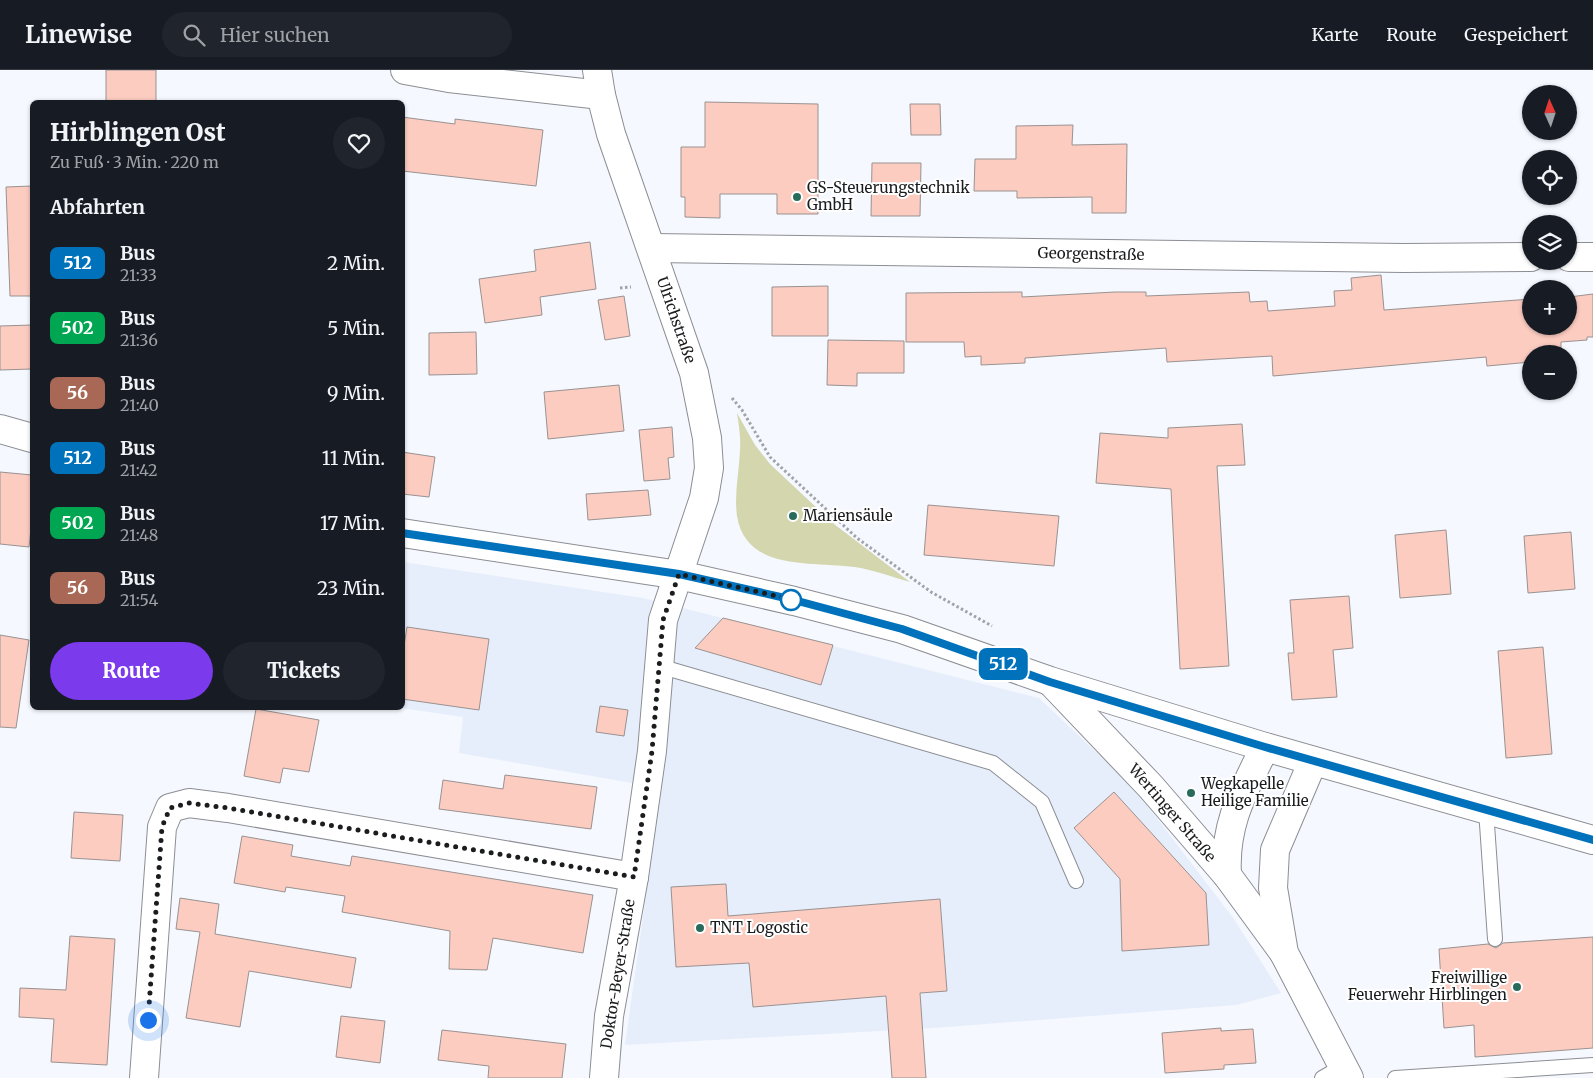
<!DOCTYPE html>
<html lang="de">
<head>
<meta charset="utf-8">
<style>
	body { margin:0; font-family:Merriweather,serif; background:#20242c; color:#f1f3f6; height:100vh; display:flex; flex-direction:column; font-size:19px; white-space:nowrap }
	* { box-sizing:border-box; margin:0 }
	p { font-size:16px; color:#9ea1a6 }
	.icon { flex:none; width:28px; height:28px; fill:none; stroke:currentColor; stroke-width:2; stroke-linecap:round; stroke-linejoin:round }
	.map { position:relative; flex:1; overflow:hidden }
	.details { position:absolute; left:30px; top:30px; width:375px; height:610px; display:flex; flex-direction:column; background:#171b24; border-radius:8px; box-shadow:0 1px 4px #0004 }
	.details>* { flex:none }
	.badge { padding:0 10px; border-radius:8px; font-size:18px; line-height:32px }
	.needle { width:32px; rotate:357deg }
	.fabs { position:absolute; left:1522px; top:15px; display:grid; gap:10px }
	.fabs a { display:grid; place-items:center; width:55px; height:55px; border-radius:50%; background:#171b24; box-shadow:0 1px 4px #0004; font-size:25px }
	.you { position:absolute; width:25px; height:25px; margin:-12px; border:4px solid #fff; border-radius:50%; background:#1a73e8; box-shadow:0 0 0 8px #1a73e833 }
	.map>.badge { position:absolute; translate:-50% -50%; box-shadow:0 0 0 2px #fff }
	h2 { padding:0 20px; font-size:19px; line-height:45px }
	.round { display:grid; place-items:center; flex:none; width:52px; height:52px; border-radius:26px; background:#20242c }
	.overview { display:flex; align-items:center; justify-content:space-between; height:85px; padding:0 20px }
	h1 { font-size:24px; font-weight:800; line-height:38px }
	.action { display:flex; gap:10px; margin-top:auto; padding:10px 20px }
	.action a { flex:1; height:58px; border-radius:30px; background:#7c3aed; color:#fff; font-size:20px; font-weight:800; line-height:58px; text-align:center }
	.action a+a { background:#20242c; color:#f1f3f6 }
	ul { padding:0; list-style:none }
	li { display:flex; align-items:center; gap:15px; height:65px; padding:0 20px }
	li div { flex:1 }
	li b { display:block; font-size:19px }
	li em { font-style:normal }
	li .badge { min-width:55px; font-weight:700; text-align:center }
	header { display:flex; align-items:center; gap:30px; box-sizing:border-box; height:70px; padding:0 25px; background:#171b24; border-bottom:1px solid #363941 }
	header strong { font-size:24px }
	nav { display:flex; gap:28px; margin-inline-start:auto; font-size:18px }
	.search { width:350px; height:45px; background:#20242c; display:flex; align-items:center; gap:12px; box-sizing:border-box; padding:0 18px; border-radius:28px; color:#9ea1a6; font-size:19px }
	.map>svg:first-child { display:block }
	.built { fill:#e7eefb }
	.green { fill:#d4d6ad }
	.building { fill:#fcccc1; stroke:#999291 }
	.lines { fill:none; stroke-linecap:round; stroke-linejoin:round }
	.service-casing { stroke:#8b8e93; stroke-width:16 }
	.minor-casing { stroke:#8b8e93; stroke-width:30 }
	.path { stroke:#a0a3a7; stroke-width:3; stroke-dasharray:2.5 2.5; stroke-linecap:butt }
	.service { stroke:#fff; stroke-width:14 }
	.minor { stroke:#fff; stroke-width:28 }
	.line-casing { stroke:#fff; stroke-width:11 }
	.line { stroke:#0072bc; stroke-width:8 }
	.walk { stroke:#1b1c1e; stroke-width:5; stroke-dasharray:0 9 }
	.poi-dot { fill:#286b5b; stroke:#fff; stroke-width:2 }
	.stop-dot { fill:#fff; stroke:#0072bc; stroke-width:2.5 }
	.labels { text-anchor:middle; stroke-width:4; stroke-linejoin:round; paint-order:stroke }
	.poi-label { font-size:15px; fill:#1b1c1e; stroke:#fff; text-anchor:start }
	.street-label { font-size:15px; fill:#1b1c1e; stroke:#fff }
</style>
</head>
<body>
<header>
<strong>Linewise</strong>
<div class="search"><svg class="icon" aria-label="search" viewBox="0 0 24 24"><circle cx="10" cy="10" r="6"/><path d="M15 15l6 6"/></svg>Hier suchen</div>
<nav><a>Karte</a><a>Route</a><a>Gespeichert</a></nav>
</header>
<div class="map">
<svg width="1593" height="1008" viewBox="0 0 1593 1008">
	<rect width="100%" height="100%" fill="#f5f8fe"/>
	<polygon class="built" points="403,492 643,528 1039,628 1133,717 1234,849 1281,923 1236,935 934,958 625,975 661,718 459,683 463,647 401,638"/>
	<path class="green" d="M737,343L755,375L770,394L834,454L910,512C892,507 874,500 855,497C813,491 746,502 737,446C734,424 739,403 740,381C741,368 739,356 737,343Z"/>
	<g class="building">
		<rect x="106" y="0" width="50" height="32"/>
		<polygon points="705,32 818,34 818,144 777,144 777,124 720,124 720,148 685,147 685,127 681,127 681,77 705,77"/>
		<polygon points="910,34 940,34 941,65 911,65"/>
		<polygon points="402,47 455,54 455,49 543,60 536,116 402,101"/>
		<polygon points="1073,55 1072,75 1127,74 1126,143 1092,143 1092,127 1017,128 1017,121 974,121 975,89 1016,89 1016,56"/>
		<polygon points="872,93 921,93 920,146 871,146"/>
		<polygon points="32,116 32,226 10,226 6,117"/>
		<polygon points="590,172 596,219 540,227 542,245 485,253 479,209 536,201 534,180"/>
		<polygon points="1381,205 1384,240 1531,229 1531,256 1569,256 1569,227 1593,224 1593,267 1587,267 1587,270 1561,272 1561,284 1531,284 1531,292 1487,296 1486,287 1273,306 1272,286 1167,292 1166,278 1025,288 1025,293 981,295 981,286 965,287 964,272 906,272 906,223 1022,222 1022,227 1115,222 1146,222 1146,226 1249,222 1250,232 1267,231 1268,241 1335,236 1334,221 1352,220 1351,208"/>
		<polygon points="828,216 828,266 772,266 772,217"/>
		<polygon points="624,226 630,266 605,270 598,230"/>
		<polygon points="32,255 32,299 0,300 0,256"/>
		<polygon points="476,262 477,304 429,305 429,263"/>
		<polygon points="828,270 904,271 904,303 857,303 857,316 827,315"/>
		<polygon points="619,315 624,361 548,369 544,322"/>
		<polygon points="1242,354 1245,395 1217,396 1229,596 1180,599 1171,419 1096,413 1100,363 1168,368 1168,358"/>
		<polygon points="672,357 674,387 668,388 670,409 644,411 639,360"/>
		<polygon points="402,382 435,387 429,427 402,424"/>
		<polygon points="0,402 32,405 32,450 29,477 0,474"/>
		<polygon points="648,420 651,445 588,450 586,424"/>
		<polygon points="928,435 1059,446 1054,496 924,485"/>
		<polygon points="1446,460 1451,524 1400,528 1395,465"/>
		<polygon points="1571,462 1575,519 1528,523 1524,466"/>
		<polygon points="1349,526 1353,578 1333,580 1337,627 1292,630 1288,583 1294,583 1290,530"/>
		<polygon points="723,548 833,575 821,615 695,578"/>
		<polygon points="407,557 489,569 479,640 402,629 402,588"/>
		<polygon points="0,565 29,570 16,658 0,657"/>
		<polygon points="1543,577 1552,684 1506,688 1498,581"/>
		<polygon points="600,636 628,640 624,666 596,662"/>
		<polygon points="256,639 319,650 309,702 283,698 280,713 244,706"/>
		<polygon points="505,705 597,717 591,759 439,739 443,710 503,719"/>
		<polygon points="1114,722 1206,823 1209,875 1122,881 1120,809 1074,758"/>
		<polygon points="74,742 123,745 120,791 71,788"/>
		<polygon points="242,766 293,775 291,786 350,796 352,786 593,825 583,883 493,868 487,900 449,899 450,861 342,842 345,826 286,817 285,822 234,813"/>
		<polygon points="726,814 728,846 940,829 947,921 920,923 926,1008 892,1008 886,926 753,937 749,893 676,897 671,817"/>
		<polygon points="180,828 219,834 215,864 356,888 351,918 249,901 240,957 186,948 200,862 176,859"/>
		<polygon points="70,866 115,869 107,995 51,992 54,949 19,947 20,918 66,920"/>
		<polygon points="1593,867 1593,978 1475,987 1474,955 1444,958 1439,879 1488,874 1496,878 1503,873"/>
		<polygon points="341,946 385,951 380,993 336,987"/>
		<polygon points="1221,958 1221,961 1253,959 1256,993 1224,995 1224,999 1165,1003 1162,963"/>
		<polygon points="442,960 566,974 562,1008 488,1008 489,996 438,990"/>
	</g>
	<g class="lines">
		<defs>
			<g id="service">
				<polyline points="659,596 993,693 1042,732 1076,811"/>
				<polyline points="1486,740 1495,869"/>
				<polyline points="1322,1008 1343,996"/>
				<polyline points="1395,1008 1593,995"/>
			</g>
			<g id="minor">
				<polyline points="405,0 449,8 601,25"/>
				<polyline points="597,0 601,25 611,64 694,303 707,368 709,398 704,428 663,550 652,681 634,807 609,946 604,1008"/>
				<polyline points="652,178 1404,188 1531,187"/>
				<polyline points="1569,187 1593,187"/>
				<polyline points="0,359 32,368"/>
				<polyline points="402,463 679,505 794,531 902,559 1050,611 1265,677 1593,770"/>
				<polyline points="1052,613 1151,717 1227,805 1284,883"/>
				<polyline points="1313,691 1275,780 1273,818 1284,883 1349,1008"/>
				<path d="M1227,805C1224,754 1243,722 1265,677"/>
				<polyline points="144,1008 162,757 170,738 189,733 228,738 634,807"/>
			</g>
		</defs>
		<use href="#service" class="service-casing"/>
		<use href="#minor" class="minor-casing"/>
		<g class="path">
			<polyline points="620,218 631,217"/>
			<polyline points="732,328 742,340 770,387 857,468 931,522 992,556"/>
		</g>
		<use href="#service" class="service"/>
		<use href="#minor" class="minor"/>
	</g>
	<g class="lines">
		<defs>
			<polyline id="line" points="402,463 679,504 794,530 902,559 1050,612 1265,677 1593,770"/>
		</defs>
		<use href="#line" class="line-casing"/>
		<use href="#line" class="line"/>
		<polyline class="walk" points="148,950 162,757 170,738 189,733 228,738 634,807 652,681 663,550 679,504 794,530 791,530"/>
	</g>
	<g class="poi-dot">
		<circle cx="797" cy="127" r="5"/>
		<circle cx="793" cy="446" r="5"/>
		<circle cx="1191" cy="723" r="5"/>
		<circle cx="700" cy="858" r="5"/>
		<circle cx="1517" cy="917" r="5"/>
	</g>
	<circle class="stop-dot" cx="791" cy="530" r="10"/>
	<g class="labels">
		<g class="poi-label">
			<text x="807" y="123">GS-Steuerungstechnik<tspan x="807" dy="17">GmbH</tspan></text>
			<text x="803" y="451">Mariensäule</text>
			<text x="1201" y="719">Wegkapelle<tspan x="1201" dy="17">Heilige Familie</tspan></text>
			<text x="710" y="863">TNT Logostic</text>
			<text x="1507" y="913" text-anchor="end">Freiwillige<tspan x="1507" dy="17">Feuerwehr Hirblingen</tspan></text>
		</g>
		<g class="street-label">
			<text transform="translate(1091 184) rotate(1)" y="5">Georgenstraße</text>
			<text transform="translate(676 250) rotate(71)" y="5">Ulrichstraße</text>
			<text transform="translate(1172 743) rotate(49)" y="5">Wertinger Straße</text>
			<text transform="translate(618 904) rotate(-81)" y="5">Doktor-Beyer-Straße</text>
		</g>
	</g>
</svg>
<div class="fabs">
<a><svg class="needle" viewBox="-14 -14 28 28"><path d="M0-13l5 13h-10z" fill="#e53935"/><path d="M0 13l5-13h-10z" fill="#9ea1a6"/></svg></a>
<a><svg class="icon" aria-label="locate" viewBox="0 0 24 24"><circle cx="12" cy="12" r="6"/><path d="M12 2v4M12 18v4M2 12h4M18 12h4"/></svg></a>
<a><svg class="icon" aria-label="layers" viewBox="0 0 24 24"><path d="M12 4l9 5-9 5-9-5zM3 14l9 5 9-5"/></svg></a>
<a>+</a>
<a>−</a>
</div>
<div class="you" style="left:148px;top:950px"></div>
<b class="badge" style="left:1003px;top:594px;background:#0072bc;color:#fff">512</b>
<section class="details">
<div class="overview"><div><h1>Hirblingen Ost</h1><p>Zu Fuß · 3 Min. · 220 m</p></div><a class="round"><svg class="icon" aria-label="heart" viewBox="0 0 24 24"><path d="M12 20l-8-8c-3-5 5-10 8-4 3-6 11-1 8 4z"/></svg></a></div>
<h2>Abfahrten</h2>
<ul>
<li><span class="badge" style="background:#0072bc;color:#fff">512</span><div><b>Bus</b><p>21:33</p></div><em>2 Min.</em></li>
<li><span class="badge" style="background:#00a651;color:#fff">502</span><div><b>Bus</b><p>21:36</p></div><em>5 Min.</em></li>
<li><span class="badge" style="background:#a96855;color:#fff">56</span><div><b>Bus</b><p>21:40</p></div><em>9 Min.</em></li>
<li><span class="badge" style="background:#0072bc;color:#fff">512</span><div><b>Bus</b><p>21:42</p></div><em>11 Min.</em></li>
<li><span class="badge" style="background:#00a651;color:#fff">502</span><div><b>Bus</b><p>21:48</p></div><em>17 Min.</em></li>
<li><span class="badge" style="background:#a96855;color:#fff">56</span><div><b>Bus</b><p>21:54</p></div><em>23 Min.</em></li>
</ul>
<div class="action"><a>Route</a><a>Tickets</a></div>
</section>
</div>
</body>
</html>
